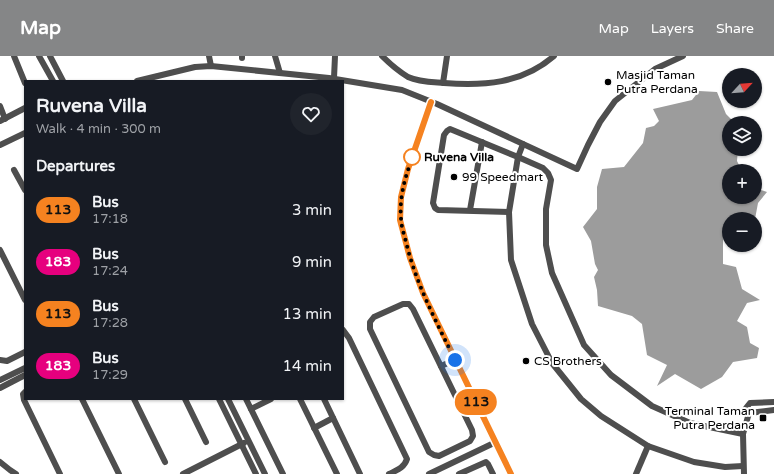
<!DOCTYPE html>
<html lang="en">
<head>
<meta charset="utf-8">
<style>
	body { margin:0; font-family:"Varela Round",sans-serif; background:#20242c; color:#f1f3f6; height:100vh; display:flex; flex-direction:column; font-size:15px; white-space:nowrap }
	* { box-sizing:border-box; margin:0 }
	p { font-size:13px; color:#9ea1a6 }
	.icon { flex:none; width:22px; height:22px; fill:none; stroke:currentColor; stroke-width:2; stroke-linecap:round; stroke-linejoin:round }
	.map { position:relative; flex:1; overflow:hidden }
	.details { position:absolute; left:24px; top:24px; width:320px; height:320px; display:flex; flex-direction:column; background:#171b24; border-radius:0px; box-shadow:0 1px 3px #0004 }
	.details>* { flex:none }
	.badge { padding:0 8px; border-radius:13px; font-size:14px; line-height:26px }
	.needle { width:26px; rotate:64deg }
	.controls { position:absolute; left:722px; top:12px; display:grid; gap:8px }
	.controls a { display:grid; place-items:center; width:40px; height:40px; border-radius:50%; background:#171b24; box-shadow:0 1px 3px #0004; font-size:20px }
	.you { position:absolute; width:20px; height:20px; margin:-10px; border:3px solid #fff; border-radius:50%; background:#1a73e8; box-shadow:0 0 0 6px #1a73e833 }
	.map>.badge { position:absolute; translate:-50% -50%; box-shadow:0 0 0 2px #fff }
	h2 { padding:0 12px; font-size:15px; line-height:36px }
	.round { display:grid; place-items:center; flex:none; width:42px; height:42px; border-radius:21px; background:#20242c }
	.head { display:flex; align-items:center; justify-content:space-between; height:68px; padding:0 12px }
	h1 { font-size:19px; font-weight:800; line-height:30px }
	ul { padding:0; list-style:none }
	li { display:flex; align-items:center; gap:12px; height:52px; padding:0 12px }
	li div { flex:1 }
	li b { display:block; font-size:15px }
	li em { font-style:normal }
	li .badge { min-width:44px; font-weight:700; text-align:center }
	header { display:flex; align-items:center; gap:24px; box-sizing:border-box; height:56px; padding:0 20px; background:#858687; color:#fff }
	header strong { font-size:19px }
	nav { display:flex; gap:22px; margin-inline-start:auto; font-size:14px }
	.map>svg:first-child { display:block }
	.water { fill:#9c9c9c }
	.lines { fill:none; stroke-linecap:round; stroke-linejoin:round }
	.minor { stroke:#4e4e4e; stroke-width:6 }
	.line-casing { stroke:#fff; stroke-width:9 }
	.line { stroke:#f58220; stroke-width:6 }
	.walk { stroke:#000; stroke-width:4; stroke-dasharray:0 7.2 }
	.poi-dot { fill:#000; stroke:#fff; stroke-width:1.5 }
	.stop-dot { fill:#fff; stroke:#f58220; stroke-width:2 }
	.labels { text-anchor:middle; stroke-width:4; stroke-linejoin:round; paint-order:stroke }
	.poi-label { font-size:12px; fill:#000; stroke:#fff; text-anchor:start }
	.stop-label { font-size:12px; font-weight:bold; fill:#000; stroke:#fff; text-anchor:start }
</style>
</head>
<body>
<header>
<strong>Map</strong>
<nav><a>Map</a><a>Layers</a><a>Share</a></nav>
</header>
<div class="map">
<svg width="774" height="418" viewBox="0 0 774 418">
	<rect width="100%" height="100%" fill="#fff"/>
	<polygon class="water" points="699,35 717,36 726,58 735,67 729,67 729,93 738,93 737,105 742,115 729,115 729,141 755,141 755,132 767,136 758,147 755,163 729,163 729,173 723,177 723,208 736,211 742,233 760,244 747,247 737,265 747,271 750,287 759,292 757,302 733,306 722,321 701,333 675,318 657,330 667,309 647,299 642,268 632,260 598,250 597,234 594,221 598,214 595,208 591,185 583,171 597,153 597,131 602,113 624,111 643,87 646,72 654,70 659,65 653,53 692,44"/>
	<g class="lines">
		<g class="minor">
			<polyline points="14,0 25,27"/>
			<polyline points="39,0 53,25"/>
			<polyline points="50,0 63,25"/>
			<polyline points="209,0 211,10"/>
			<polyline points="242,0 242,2"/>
			<polyline points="275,0 280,17"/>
			<path d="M382,0C390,8 398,15 408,21C419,26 432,26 444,27C483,30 522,28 554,0"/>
			<polyline points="334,22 335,0"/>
			<polyline points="137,25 195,11 211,10 329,22 402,34 437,48 577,113 588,89 600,66 615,45 655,13 683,0"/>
			<polyline points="443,27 447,0"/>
			<polyline points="431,46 408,113 401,141 400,163 410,203 423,237 511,418"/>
			<polyline points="0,50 5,63"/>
			<polyline points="0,65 25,52"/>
			<polyline points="523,88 518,101 509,156 511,204 532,268 552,307 581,343 601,360 648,390 694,406 725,411 743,410"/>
			<polyline points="0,89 25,77"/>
			<polyline points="14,114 25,134"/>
			<polyline points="470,154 482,86"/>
			<polyline points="509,156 438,154 435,152 433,147 444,79 447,75 450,73 518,101 543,112 548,117 551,124 546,153 546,189 552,217 584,289 611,319 652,350 690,367 743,378"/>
			<polyline points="0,194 25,244"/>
			<polygon points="403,248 409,248 413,253 472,374 473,380 470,385 439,400 434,399 429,396 370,273 370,266 374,261"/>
			<path d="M343,274L349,282L407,403C404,412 397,414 389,418"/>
			<polyline points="0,304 7,305 25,296"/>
			<polyline points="441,310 455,304"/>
			<polyline points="0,324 25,312"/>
			<polyline points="0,332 25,319"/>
			<polyline points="25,336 23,338 24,344 60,418"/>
			<polyline points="82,343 119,418"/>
			<polyline points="134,343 165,406"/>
			<polyline points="185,343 206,386"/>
			<polyline points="219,343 256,418"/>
			<polyline points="228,343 265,418"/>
			<polyline points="246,343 283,418"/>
			<polyline points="300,343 337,418"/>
			<polyline points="324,343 360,418"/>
			<polyline points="251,353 271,343"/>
			<polyline points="749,357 746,352 750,347 774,346"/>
			<polyline points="749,357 774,354"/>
			<polyline points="314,372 333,362"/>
			<polyline points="0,406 10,414 16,418"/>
			<polyline points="183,418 244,387"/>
			<polyline points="429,418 496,386"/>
			<polyline points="459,418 486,406 488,408 493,418"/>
			<polyline points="636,418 648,390"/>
			<polyline points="744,418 743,378 749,357"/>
		</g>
	</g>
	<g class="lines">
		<defs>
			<polyline id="line" points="431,46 408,113 401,141 400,164 410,202 423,237 511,418"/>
		</defs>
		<use href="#line" class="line-casing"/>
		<use href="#line" class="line"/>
		<path class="walk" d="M412,101L414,97C406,118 399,140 401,162C401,170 404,178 406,186C416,228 436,265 455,304"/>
	</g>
	<g class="poi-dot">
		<circle cx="608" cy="26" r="4"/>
		<circle cx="454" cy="121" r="4"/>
		<circle cx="526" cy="305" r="4"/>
		<rect x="759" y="358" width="8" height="8" rx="2"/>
	</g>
	<circle class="stop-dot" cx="412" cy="101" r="8"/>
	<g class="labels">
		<g class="poi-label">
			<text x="616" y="23">Masjid Taman<tspan x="616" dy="14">Putra Perdana</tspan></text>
			<text x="462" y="125">99 Speedmart</text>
			<text x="534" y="309">CS Brothers</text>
			<text x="755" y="359" text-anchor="end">Terminal Taman<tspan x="755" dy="14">Putra Perdana</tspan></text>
		</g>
		<g class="stop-label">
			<text x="424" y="105">Ruvena Villa</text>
		</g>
	</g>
</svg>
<div class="controls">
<a><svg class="needle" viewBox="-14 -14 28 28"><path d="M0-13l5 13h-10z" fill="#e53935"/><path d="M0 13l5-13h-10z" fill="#9ea1a6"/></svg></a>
<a><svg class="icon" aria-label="layers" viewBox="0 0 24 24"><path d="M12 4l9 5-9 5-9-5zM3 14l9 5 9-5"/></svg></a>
<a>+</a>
<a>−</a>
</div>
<div class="you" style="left:455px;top:304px"></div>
<b class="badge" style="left:476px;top:346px;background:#f58220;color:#111">113</b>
<section class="details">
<div class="head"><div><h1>Ruvena Villa</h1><p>Walk · 4 min · 300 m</p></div><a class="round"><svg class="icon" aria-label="heart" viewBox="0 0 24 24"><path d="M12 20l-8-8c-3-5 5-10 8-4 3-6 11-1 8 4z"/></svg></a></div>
<h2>Departures</h2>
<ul>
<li><span class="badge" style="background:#f58220;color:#111">113</span><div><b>Bus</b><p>17:18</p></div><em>3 min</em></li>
<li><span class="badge" style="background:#e6007e;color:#fff">183</span><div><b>Bus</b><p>17:24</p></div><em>9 min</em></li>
<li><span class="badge" style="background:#f58220;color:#111">113</span><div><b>Bus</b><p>17:28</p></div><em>13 min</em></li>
<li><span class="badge" style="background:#e6007e;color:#fff">183</span><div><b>Bus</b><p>17:29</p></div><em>14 min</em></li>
</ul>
</section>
</div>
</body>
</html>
